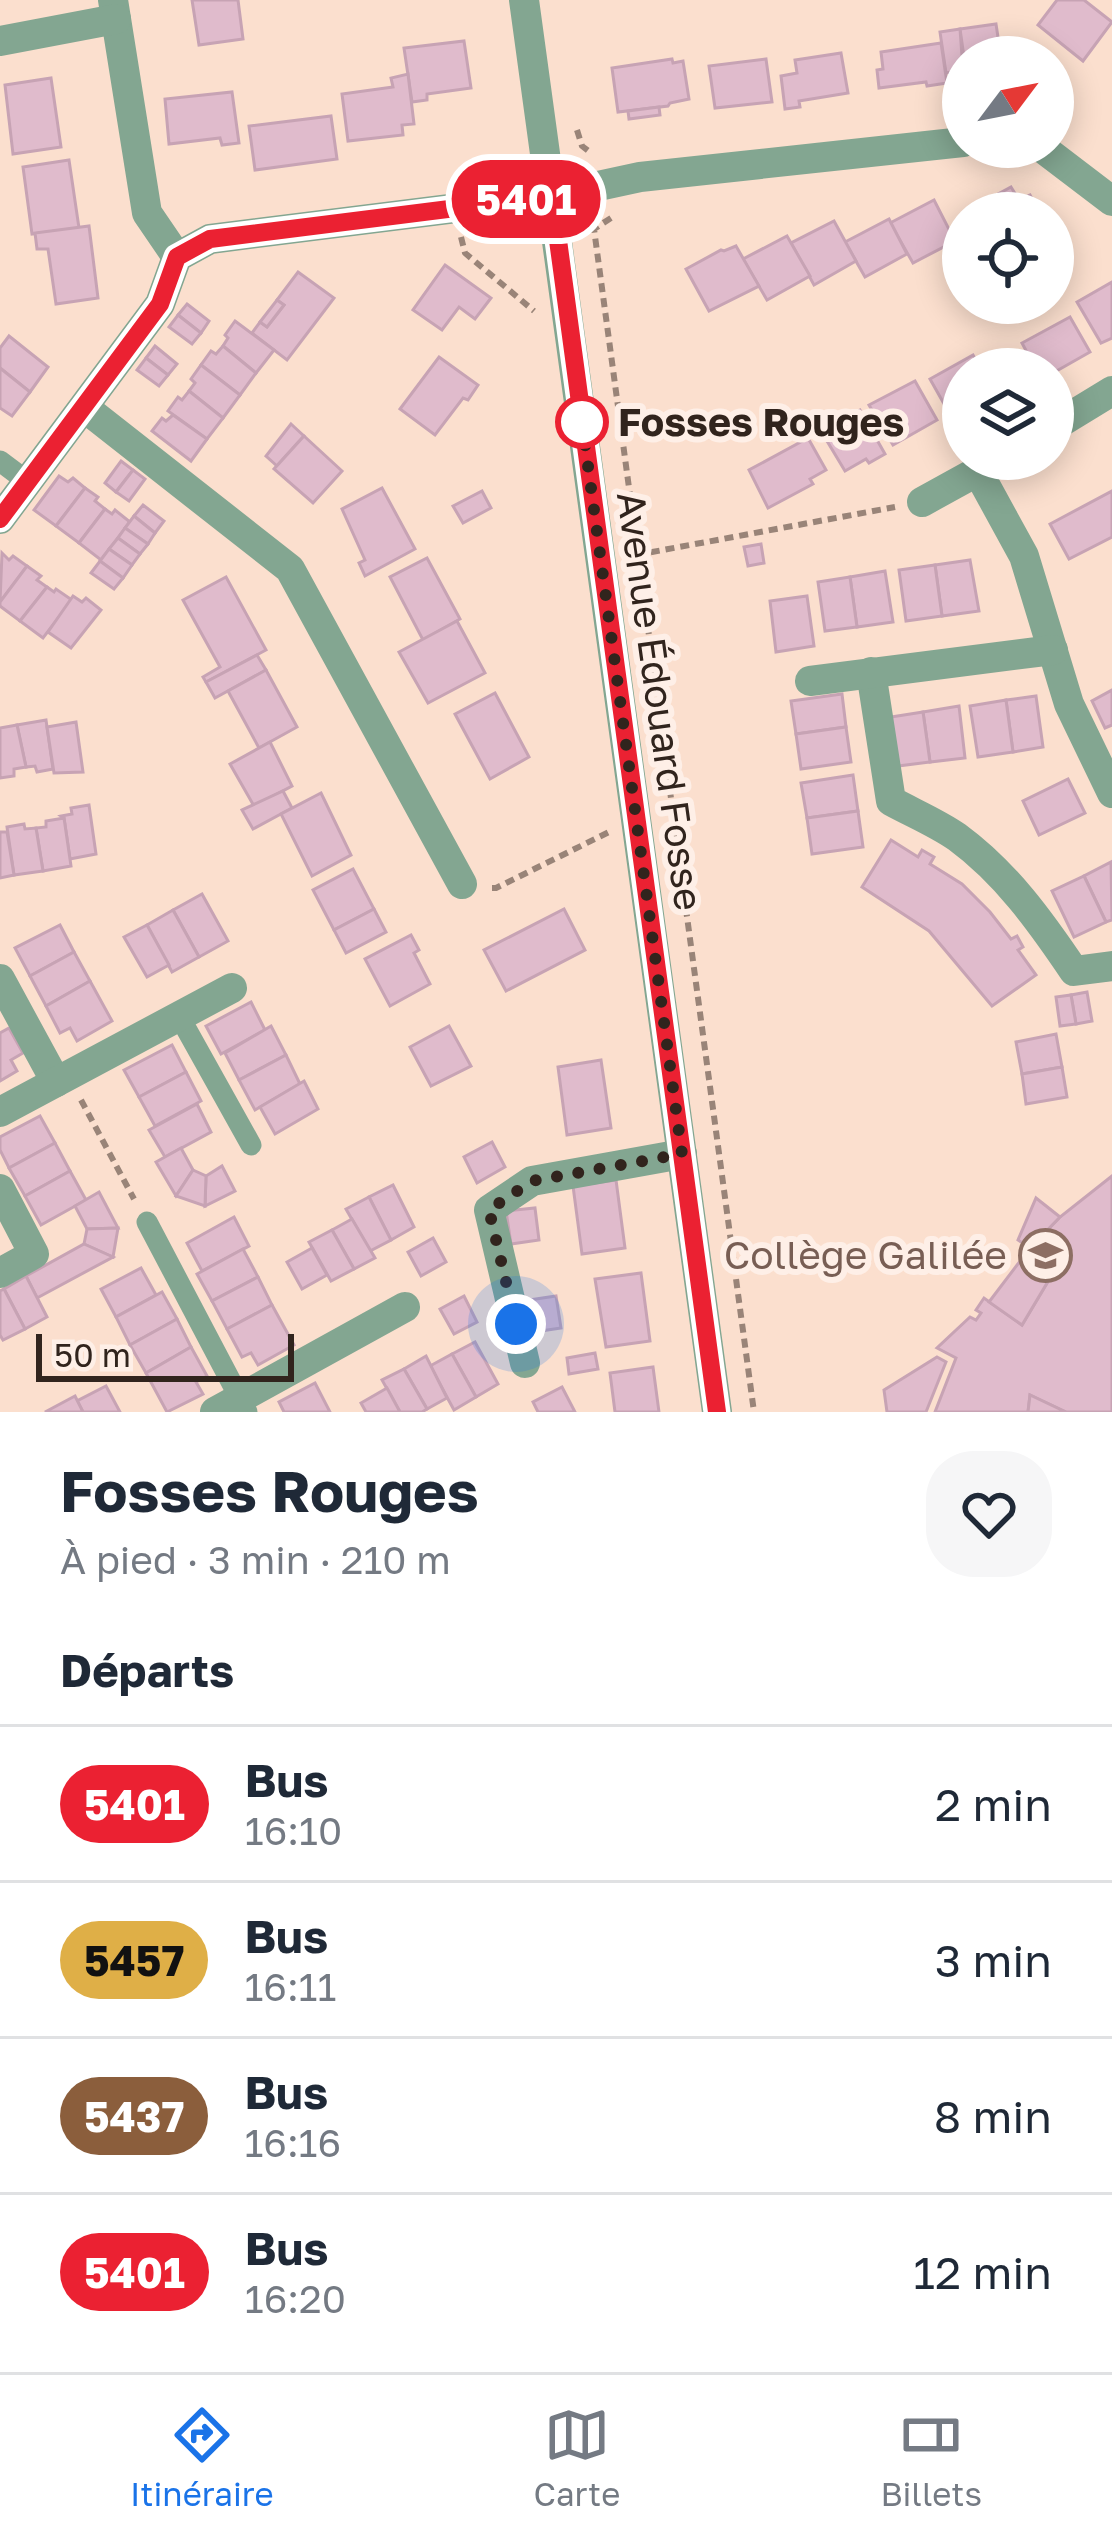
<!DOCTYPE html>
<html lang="fr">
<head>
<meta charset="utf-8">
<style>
	body { margin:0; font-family:"Golos Text",sans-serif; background:#f6f6f7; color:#1f2937; height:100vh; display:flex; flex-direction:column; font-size:45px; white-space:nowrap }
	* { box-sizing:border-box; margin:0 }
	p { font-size:39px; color:#747a83 }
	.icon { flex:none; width:66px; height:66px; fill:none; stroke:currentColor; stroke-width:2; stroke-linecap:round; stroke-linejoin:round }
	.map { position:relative; height:1412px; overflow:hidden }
	.panel { display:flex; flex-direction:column; background:#fff; flex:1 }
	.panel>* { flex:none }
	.badge { padding:0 24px; border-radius:39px; font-size:42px; line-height:78px }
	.needle { width:78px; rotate:58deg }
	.buttons { position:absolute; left:942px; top:36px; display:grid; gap:24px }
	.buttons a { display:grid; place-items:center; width:132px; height:132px; border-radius:50%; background:#fff; box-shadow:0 6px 30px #0003; font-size:60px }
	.scale { position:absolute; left:36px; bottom:30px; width:258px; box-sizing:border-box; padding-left:12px; border:6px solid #31241d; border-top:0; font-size:33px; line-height:42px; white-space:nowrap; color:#31241d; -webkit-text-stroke:9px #feefe7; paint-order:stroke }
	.you { position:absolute; width:60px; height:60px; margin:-30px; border:9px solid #fff; border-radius:50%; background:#1a73e8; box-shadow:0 0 0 18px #1a73e833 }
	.map>.badge { position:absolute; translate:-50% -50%; box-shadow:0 0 0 6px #fff }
	h2 { padding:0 60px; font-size:45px; line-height:108px }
	.round { display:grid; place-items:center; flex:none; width:126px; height:126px; border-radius:48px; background:#f6f6f7 }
	.headline { display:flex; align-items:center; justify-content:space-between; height:204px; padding:0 60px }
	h1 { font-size:57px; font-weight:700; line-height:90px }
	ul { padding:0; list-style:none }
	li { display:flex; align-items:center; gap:36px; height:156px; padding:0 60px; border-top:3px solid #e0e1e3 }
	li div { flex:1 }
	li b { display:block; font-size:45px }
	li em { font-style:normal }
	li .badge { min-width:132px; font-weight:700; text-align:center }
	.tabs { display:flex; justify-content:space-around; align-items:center; height:168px; border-top:3px solid #e0e1e3; background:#fff; font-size:33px; color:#747a83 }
	.tabs a { display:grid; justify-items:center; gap:6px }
	.tabs .current { color:#1a73e8 }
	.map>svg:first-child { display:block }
	.building { fill:#e0bbcc; stroke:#c7a3b4; stroke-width:3 }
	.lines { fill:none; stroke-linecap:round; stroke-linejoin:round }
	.path { stroke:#998478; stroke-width:6; stroke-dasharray:9 6; stroke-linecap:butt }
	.service { stroke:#83a691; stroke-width:21 }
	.minor { stroke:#83a691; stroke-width:30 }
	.line-casing { stroke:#fff; stroke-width:27 }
	.line { stroke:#eb2132; stroke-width:18 }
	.walk { stroke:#31241d; stroke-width:12; stroke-dasharray:0 21.6 }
	.stop-dot { fill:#fff; stroke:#eb2132; stroke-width:6 }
	.labels { text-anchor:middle; stroke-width:12; stroke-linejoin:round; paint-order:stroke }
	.stop-label { font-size:39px; font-weight:bold; fill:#31241d; stroke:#feefe7; text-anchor:start }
	.street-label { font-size:39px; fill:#31241d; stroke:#feefe7 }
	.education-label { font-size:39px; fill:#785e54; stroke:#feefe7; text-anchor:end }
</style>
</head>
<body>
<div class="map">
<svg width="1112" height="1412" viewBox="0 0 1112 1412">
	<rect width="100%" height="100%" fill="#fbdfce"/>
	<g class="building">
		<polygon points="192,0 238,0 243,39 199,45"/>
		<polygon points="1057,0 1084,0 1112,22 1083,61 1038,25"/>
		<polygon points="996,24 1001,57 964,57 960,29"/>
		<polygon points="960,29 963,70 946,73 940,32"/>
		<polygon points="464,41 471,88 427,94 427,100 412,102 404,48"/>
		<polygon points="941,43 947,83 927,86 926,82 879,88 877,70 883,69 881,52"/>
		<polygon points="841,53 848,93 799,101 800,107 785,109 781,76 797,73 795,60"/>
		<polygon points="672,59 673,63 683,61 689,99 670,103 668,106 618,112 612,68"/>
		<polygon points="766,59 772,102 715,108 709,66"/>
		<polygon points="408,74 414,124 402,125 403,135 348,141 342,94 393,87 391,78"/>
		<polygon points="51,78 61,147 13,154 5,85"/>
		<polygon points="232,92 239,143 222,145 220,138 169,144 165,99"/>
		<polygon points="659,107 660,115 629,119 628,111"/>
		<polygon points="331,116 337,159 255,170 249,126"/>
		<polygon points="69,160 79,228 32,234 23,167"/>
		<polygon points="1011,187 1019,200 1030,195 1040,213 992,213 985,201"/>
		<polygon points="934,200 955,241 913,263 890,223"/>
		<polygon points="889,219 907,254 865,277 845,242"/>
		<polygon points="834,221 856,261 814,285 791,243"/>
		<polygon points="89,226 98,298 56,304 48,249 37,249 35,233"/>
		<polygon points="787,236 810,276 767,300 743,259"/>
		<polygon points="736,246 759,286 709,311 686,269 721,250 724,251"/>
		<polygon points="445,265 491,298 475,319 459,307 442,330 413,310"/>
		<polygon points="298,272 334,298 287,360 252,333 260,322 267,327 284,305 277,300"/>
		<polygon points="1112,282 1112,338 1101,343 1077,302"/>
		<polygon points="277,300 284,305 267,327 260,322"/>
		<polygon points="187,304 209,321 201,333 178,315"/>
		<polygon points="178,315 201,333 192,344 169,327"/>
		<polygon points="1070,317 1090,352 1053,373 1053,369 1036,369 1022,343"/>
		<polygon points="235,321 274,350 256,373 223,346 228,338 225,335"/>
		<polygon points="9,336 48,367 30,392 0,368 0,348"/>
		<polygon points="155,346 177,364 168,375 146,358"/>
		<polygon points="223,346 256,373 240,395 201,365 211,351 216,354"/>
		<polygon points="973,355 981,369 963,369 963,412 952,418 930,379"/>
		<polygon points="439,357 478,385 468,400 463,398 435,435 400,409"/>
		<polygon points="146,358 168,375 159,386 137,370"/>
		<polygon points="201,365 240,395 223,418 189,391 195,383 191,379"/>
		<polygon points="0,368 30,392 12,416 0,408"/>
		<polygon points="915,381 937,420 893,445 869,405"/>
		<polygon points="189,391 223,418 207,439 168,411 178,397 182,400"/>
		<polygon points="860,410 885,454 869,463 866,459 845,471 821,431"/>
		<polygon points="173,415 207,439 191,461 152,431 162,418 166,421"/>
		<polygon points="291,424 304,436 277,466 266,456"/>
		<polygon points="304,436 342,471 313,503 274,469"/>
		<polygon points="808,438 826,470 810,479 813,484 768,508 749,470"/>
		<polygon points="121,461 133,470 116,492 105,483"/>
		<polygon points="133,470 145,479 129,501 116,492"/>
		<polygon points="59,476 68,482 73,478 85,488 56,526 34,510"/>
		<polygon points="85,488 98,497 95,501 105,509 79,543 56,526"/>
		<polygon points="382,488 415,549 365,576 359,563 365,560 342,509"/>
		<polygon points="482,491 491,508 463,523 453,506"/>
		<polygon points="1112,491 1112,537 1069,559 1050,524"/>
		<polygon points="143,505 164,521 155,533 134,516"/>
		<polygon points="105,509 112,514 115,510 130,522 101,560 79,543"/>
		<polygon points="134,516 155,533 148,544 125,528"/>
		<polygon points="125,528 148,544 140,554 118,538"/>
		<polygon points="118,538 140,554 132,565 109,549"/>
		<polygon points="761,544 764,563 748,566 744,547"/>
		<polygon points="109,549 132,565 123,578 100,561"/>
		<polygon points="2,553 9,560 13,556 27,566 0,602"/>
		<polygon points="427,558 460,619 423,640 390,577"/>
		<polygon points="970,560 979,611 942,616 935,565"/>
		<polygon points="100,561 123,578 114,589 91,573"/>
		<polygon points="935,565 942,616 906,621 899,570"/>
		<polygon points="27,566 41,576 37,580 47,587 20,621 0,606 0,602"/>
		<polygon points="885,571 893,622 857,627 850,577"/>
		<polygon points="226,577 266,650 206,682 203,677 220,667 183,600"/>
		<polygon points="850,577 857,627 825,631 818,582"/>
		<polygon points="47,587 54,592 56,589 72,600 43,638 20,621"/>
		<polygon points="73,596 82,602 86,598 101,610 71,648 48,632"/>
		<polygon points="807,596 814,646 776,652 770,601"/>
		<polygon points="457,621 485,673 428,703 399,652"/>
		<polygon points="257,655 266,670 215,698 206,682"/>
		<polygon points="266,670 297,727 259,748 228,691"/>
		<polygon points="1112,690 1112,725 1105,728 1092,701"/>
		<polygon points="495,693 529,757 490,779 455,714"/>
		<polygon points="842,694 846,727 796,734 791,701"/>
		<polygon points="1036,696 1043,747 1013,752 1006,700"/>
		<polygon points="1006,700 1013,752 978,757 970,706"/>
		<polygon points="959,706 965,758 930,762 923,712"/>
		<polygon points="923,712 930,762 898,766 891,717"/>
		<polygon points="46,720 53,769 37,772 35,766 26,767 17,725"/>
		<polygon points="76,722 83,772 54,773 47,727"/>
		<polygon points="17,725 26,767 14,769 14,776 0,778 0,728"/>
		<polygon points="846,727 851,762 801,769 796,734"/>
		<polygon points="270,742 292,786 254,806 230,764"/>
		<polygon points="853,775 858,811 807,818 801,783"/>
		<polygon points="1068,779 1085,813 1039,835 1023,801"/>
		<polygon points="283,791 292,808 253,829 242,810"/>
		<polygon points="321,793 351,855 312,876 281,814"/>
		<polygon points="89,805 96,854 70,859 64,818 61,816 72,814 71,808"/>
		<polygon points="858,811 863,847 812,854 807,818"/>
		<polygon points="64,818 71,866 43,871 36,828 46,827 46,821"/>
		<polygon points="24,824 25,829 36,828 43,871 14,875 7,827"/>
		<polygon points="0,832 7,832 14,875 0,878"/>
		<polygon points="891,840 918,857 922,850 934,857 930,864 962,884 990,912 1011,939 1017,936 1023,947 1018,950 1036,975 992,1006 929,931 862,887"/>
		<polygon points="1111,862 1112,920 1106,922 1084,876"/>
		<polygon points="353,869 374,909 334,930 313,890"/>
		<polygon points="1084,876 1106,922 1074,937 1052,891"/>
		<polygon points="202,894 228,941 199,957 173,910"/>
		<polygon points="374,909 386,932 346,953 334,930"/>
		<polygon points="564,909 585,950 506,991 484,950"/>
		<polygon points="173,910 199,957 172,972 147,925"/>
		<polygon points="60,925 74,952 30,976 15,948"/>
		<polygon points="147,925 169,965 147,977 124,937"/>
		<polygon points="411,935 419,950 414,953 430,984 390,1006 365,959"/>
		<polygon points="74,952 90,981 46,1006 30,976"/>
		<polygon points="90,981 112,1021 77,1041 70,1028 60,1033 46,1006"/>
		<polygon points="1087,992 1092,1021 1076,1024 1071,995"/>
		<polygon points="1071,995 1076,1024 1060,1026 1056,997"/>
		<polygon points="251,1002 265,1030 221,1054 206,1026"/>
		<polygon points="271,1026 286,1055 239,1080 225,1053"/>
		<polygon points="449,1026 471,1066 431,1086 410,1047"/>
		<polygon points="9,1028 23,1053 11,1060 17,1071 0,1081 0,1033"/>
		<polygon points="1056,1034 1062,1067 1022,1074 1016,1042"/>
		<polygon points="172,1045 186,1072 139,1097 124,1070"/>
		<polygon points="286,1055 300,1084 255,1110 239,1080"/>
		<polygon points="601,1060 611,1128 567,1135 558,1067"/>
		<polygon points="1062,1067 1067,1097 1026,1104 1022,1074"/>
		<polygon points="186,1072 201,1101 155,1126 139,1097"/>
		<polygon points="304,1081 318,1109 275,1134 260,1107"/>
		<polygon points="197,1104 211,1132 165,1157 149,1130"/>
		<polygon points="40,1116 55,1143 9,1168 0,1150 0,1137"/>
		<polygon points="492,1142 505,1167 477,1183 464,1157"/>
		<polygon points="55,1143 70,1171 25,1196 9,1168"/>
		<polygon points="181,1148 193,1170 176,1196 156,1162"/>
		<polygon points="222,1166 235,1191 205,1206 206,1176"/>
		<polygon points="193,1170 206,1176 205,1206 176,1196"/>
		<polygon points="70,1171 86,1200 41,1225 25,1196"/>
		<polygon points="1112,1176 1112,1412 1066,1412 1030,1395 1028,1412 935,1412 956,1358 937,1348 970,1317 976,1320 981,1313 976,1310 984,1298 1022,1325 1056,1268 1030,1248 1060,1217"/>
		<polygon points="616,1180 625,1248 582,1254 573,1186"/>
		<polygon points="393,1185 414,1227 391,1240 369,1197"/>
		<polygon points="99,1192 118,1228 87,1229 75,1206"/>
		<polygon points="369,1197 391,1240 370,1251 346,1209"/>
		<polygon points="1036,1198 1060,1217 1030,1248 1018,1240"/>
		<polygon points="535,1208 539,1240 511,1244 506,1211"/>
		<polygon points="234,1217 249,1246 202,1271 187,1243"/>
		<polygon points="352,1219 375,1258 354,1269 332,1230"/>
		<polygon points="118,1228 113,1257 84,1244 87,1229"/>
		<polygon points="332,1230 354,1269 331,1281 309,1242"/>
		<polygon points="433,1238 446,1262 421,1276 408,1252"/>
		<polygon points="84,1244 113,1257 37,1298 26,1276"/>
		<polygon points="312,1248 327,1275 302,1289 287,1262"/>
		<polygon points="1030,1248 1056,1268 1022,1325 989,1302"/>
		<polygon points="243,1249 258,1277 212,1301 197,1274"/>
		<polygon points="141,1268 156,1295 116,1317 101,1289"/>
		<polygon points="641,1273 650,1341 606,1347 595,1279"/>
		<polygon points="26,1276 47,1317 25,1329 4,1289"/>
		<polygon points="258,1277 272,1305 227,1329 212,1301"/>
		<polygon points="4,1289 25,1329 3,1340 0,1335 0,1291"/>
		<polygon points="162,1292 177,1319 130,1345 116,1317"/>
		<polygon points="464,1296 477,1322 454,1334 440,1309"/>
		<polygon points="556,1296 561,1328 534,1332 529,1300"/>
		<polygon points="272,1305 294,1345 258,1365 251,1353 242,1357 227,1329"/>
		<polygon points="177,1319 191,1347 146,1373 130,1345"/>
		<polygon points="475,1342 498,1384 476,1397 452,1354"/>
		<polygon points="191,1347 207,1376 196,1382 203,1394 167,1412 146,1373"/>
		<polygon points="595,1353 598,1369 569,1374 567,1358"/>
		<polygon points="452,1354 476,1397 454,1410 430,1366"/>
		<polygon points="426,1356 447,1398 427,1409 404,1369"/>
		<polygon points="937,1357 946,1362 926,1412 887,1412 884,1390"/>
		<polygon points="653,1367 659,1412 615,1412 610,1373"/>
		<polygon points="404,1369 427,1409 422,1412 400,1412 382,1380"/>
		<polygon points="315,1383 330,1412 284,1412 279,1402"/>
		<polygon points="106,1386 120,1412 83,1412 77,1401"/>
		<polygon points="562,1387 575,1412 538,1412 533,1402"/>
		<polygon points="387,1388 400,1412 366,1412 361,1403"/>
		<polygon points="1030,1395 1066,1412 1028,1412"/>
		<polygon points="75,1396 83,1412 45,1412"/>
	</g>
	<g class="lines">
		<g class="path">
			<polyline points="577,130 582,146 591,153"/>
			<polyline points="611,218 594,229 754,1412"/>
			<polyline points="461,237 465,253 534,311"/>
			<polyline points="636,555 895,507"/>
			<polyline points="492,888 496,888 609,832"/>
			<polyline points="81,1100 134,1199"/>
		</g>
		<g class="service">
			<polyline points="0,461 28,482"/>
			<polyline points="179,1016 251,1145"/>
			<polyline points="147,1222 247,1412"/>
		</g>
		<g class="minor">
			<polyline points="113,0 147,213 177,257"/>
			<polyline points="524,0 717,1412"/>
			<polyline points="0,41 116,19"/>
			<polyline points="1041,147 1112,201"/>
			<polyline points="85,408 290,569 462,884"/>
			<polyline points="1053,427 1112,391"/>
			<polyline points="978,472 1024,556 1069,704 1112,793"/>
			<polyline points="922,502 1000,459"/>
			<polyline points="0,519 160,304 177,257 210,239 552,196 640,177 963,142"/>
			<path d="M871,672L891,801C913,813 937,823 957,837C1006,873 1041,922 1074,971L1112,966"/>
			<polyline points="810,681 1053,650"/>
			<polyline points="0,979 56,1082"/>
			<polyline points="0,1112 232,988"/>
			<polyline points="0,1189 34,1254 0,1273"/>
			<polyline points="525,1363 489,1210 532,1181 682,1154"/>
			<polyline points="215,1412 405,1307"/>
		</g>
	</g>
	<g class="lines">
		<defs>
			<polyline id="line" points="0,519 160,304 177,257 210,239 552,196 717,1412"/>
		</defs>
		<use href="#line" class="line-casing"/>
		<use href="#line" class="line"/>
		<polyline class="walk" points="516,1324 489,1210 532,1181 682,1154 582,422"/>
	</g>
	<defs>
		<symbol id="school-ring" viewBox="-11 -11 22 22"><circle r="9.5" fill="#feefe7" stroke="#8d6e63" stroke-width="1.5"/><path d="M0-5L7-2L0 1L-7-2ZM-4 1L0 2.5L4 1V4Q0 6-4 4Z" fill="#8d6e63"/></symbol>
	</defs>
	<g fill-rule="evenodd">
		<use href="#school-ring" x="1016" y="1226" width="59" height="59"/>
	</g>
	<circle class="stop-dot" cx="582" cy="422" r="24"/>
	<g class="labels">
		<g class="stop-label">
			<text x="618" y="436">Fosses Rouges</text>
		</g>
		<g class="street-label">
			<text transform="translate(660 701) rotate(82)" y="14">Avenue Édouard Fosse</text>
		</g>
		<g class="education-label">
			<text x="1007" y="1269">Collège Galilée</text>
		</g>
	</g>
</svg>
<div class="buttons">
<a><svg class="needle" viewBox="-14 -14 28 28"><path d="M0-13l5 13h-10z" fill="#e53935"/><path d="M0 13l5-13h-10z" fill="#747a83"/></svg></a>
<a><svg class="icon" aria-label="locate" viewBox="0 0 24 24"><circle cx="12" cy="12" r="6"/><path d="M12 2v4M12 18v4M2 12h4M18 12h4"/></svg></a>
<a><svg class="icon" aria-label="layers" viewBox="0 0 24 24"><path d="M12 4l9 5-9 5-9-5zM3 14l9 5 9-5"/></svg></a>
</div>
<div class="scale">50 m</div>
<div class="you" style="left:516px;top:1324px"></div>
<b class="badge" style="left:526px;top:199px;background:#eb2132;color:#fff">5401</b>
</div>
<section class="panel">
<div class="headline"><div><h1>Fosses Rouges</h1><p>À pied · 3 min · 210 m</p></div><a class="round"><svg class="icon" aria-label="heart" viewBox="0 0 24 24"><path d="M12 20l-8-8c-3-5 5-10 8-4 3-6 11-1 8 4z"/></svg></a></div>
<h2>Départs</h2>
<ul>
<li><span class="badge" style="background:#eb2132;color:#fff">5401</span><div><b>Bus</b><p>16:10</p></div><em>2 min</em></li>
<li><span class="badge" style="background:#dfaf47;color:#111">5457</span><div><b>Bus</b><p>16:11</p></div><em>3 min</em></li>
<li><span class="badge" style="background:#8b5e3c;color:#fff">5437</span><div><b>Bus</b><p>16:16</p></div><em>8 min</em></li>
<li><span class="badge" style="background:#eb2132;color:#fff">5401</span><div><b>Bus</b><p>16:20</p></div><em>12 min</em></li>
</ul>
</section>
<nav class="tabs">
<a class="current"><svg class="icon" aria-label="directions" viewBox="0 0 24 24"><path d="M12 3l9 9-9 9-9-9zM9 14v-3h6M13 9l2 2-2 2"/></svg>Itinéraire</a>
<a><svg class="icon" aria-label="map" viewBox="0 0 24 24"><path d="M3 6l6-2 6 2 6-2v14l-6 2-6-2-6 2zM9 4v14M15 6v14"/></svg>Carte</a>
<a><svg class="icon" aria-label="tickets" viewBox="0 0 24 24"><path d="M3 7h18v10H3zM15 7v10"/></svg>Billets</a>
</nav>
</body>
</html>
